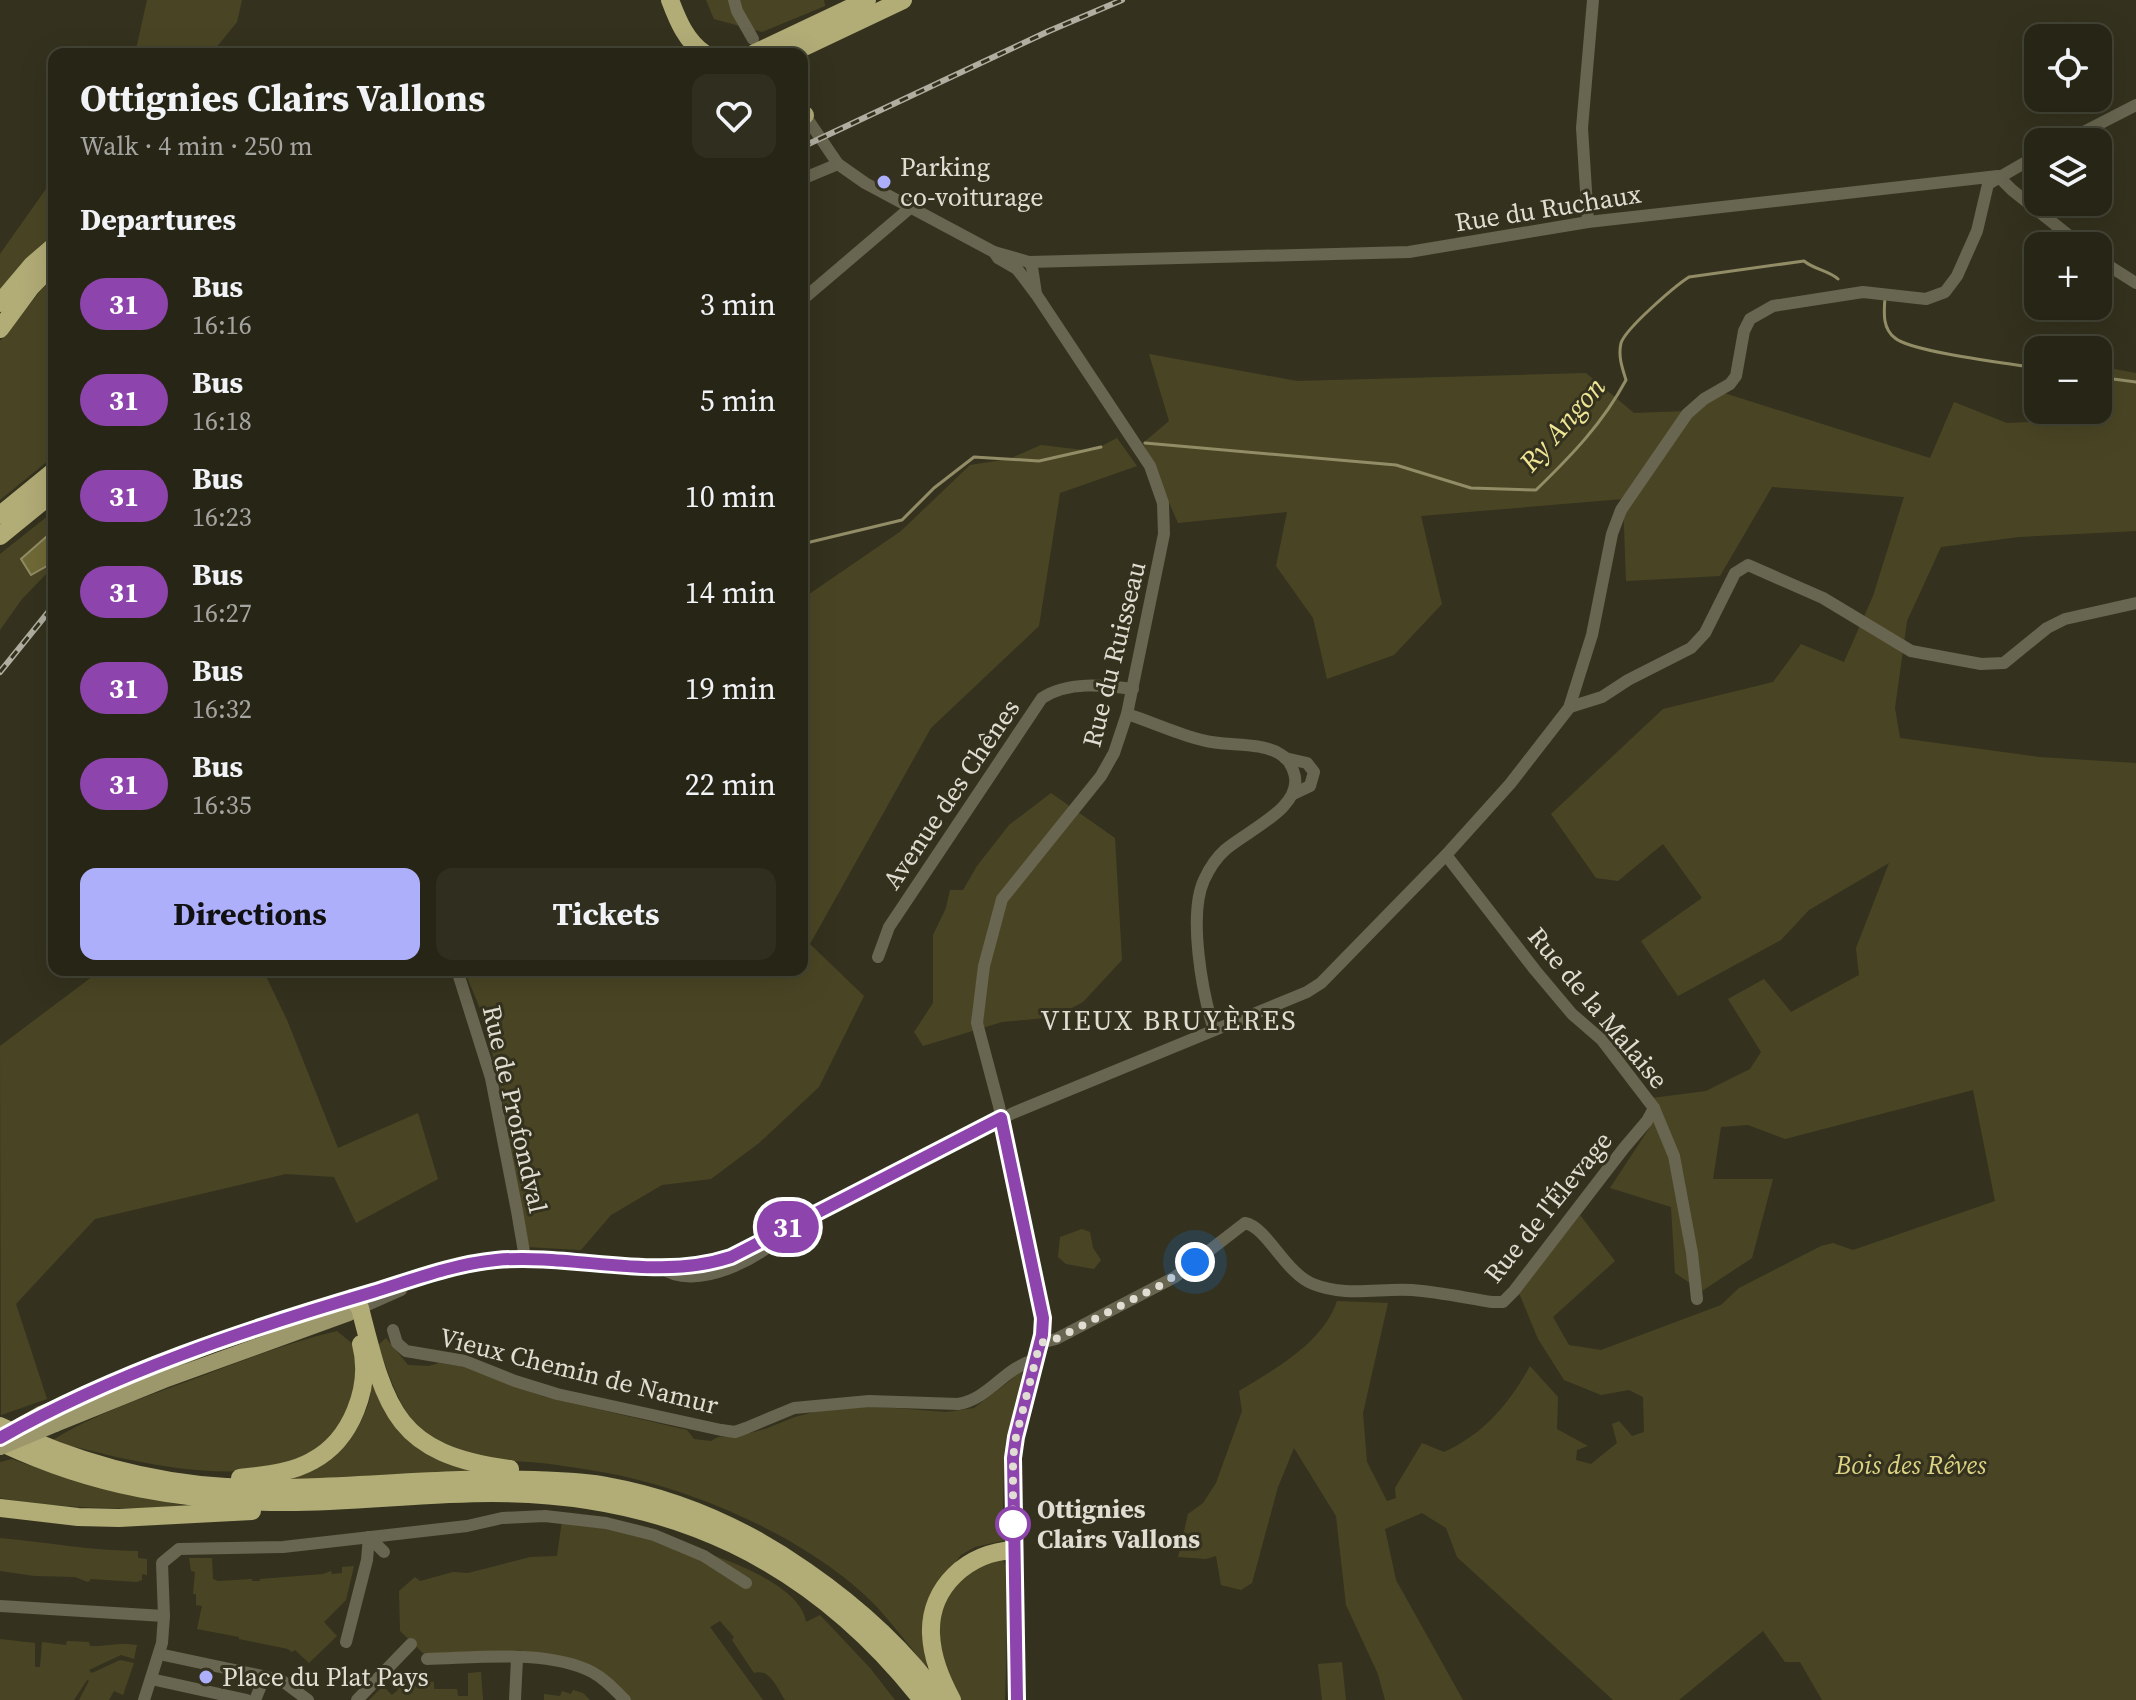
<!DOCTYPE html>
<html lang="en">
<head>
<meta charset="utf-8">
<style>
	body { margin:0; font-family:"Source Serif 4",serif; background:#2f2e1f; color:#f1f3f6; height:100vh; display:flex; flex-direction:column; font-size:30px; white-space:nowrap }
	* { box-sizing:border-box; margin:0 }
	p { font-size:26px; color:#a4a5a1 }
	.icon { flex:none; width:44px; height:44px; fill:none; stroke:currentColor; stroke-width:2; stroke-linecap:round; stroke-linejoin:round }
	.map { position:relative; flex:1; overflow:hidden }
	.side { position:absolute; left:48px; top:48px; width:760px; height:928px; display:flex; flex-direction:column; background:#272616; border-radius:16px; box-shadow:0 8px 32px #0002,0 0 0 2px #434335 }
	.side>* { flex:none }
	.badge { padding:0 16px; border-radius:26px; font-size:28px; line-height:52px }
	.tools { position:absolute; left:2024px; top:24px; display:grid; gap:16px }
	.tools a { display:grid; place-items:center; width:88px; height:88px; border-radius:16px; background:#272616; box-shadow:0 8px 32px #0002,0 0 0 2px #434335; font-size:40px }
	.you { position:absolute; width:40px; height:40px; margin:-20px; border:6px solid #fff; border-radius:50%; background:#1a73e8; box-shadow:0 0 0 12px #1a73e833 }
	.map>.badge { position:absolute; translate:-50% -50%; box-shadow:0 0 0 4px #fff }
	h2 { padding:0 32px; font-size:30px; line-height:72px }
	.round { display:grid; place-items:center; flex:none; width:84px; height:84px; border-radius:16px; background:#2f2e1f }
	.summary { display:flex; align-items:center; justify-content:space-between; height:136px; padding:0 32px }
	h1 { font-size:38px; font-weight:700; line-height:60px }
	.action { display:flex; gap:16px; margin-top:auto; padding:16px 32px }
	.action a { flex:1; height:92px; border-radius:16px; background:#adaffb; color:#111; font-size:32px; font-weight:700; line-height:92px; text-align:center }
	.action a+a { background:#2f2e1f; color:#f1f3f6 }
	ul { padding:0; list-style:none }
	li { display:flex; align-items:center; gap:24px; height:96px; padding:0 32px }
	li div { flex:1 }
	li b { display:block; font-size:30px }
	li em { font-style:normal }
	li .badge { min-width:88px; font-weight:700; text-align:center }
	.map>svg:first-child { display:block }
	.green { fill:#494524 }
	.water { fill:#706a37; stroke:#928d66; stroke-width:2 }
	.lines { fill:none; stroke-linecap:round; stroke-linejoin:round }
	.stream { stroke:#928d66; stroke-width:3 }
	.minor { stroke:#686550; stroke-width:12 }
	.major { stroke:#9d986c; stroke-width:16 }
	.highway { stroke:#b2ac77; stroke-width:18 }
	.rail-casing { stroke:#b0aea0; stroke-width:6 }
	.rail { stroke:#34321e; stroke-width:3; stroke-dasharray:9; stroke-linecap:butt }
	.major-bridge { stroke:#9d986c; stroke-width:16 }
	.line-casing { stroke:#fff; stroke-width:18 }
	.line { stroke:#8e44ad; stroke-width:12 }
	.walk { stroke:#e0ded2; stroke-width:8; stroke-dasharray:0 14.4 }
	.poi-dot { fill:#adaffb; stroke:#34321e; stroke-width:3 }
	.stop-dot { fill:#fff; stroke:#8e44ad; stroke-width:4 }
	.labels { text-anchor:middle; stroke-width:6; stroke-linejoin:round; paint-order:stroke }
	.poi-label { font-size:26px; fill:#e0ded2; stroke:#34321e; text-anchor:start }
	.street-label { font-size:26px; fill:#e0ded2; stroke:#34321e }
	.park-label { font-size:26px; font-style:italic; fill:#dcd383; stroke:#34321e }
	.stop-label { font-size:26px; font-weight:bold; fill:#e0ded2; stroke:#34321e; text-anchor:start }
	.water-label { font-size:28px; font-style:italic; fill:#f0e696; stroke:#34321e }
	.neighbourhood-label { font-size:28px; letter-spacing:2px; fill:#e0ded2; stroke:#34321e }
</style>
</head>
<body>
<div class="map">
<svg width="2136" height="1700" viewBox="0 0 2136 1700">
	<rect width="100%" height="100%" fill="#34321e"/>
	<g class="green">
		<polygon points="147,0 242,0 237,22 211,54 135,54"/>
		<polygon points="706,0 824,0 825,6 762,32 714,19"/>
		<polygon points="53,179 54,235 40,246 0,293 0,254"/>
		<polygon points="54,274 54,456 0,500 0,341"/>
		<path d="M1149,354L1297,381L1586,373L1634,413L1688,411L1724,393L1930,458L1954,402L2007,423L2067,420L2074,410H2098V375L2104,367L2136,373V531L2019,537L1941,547L1907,621L1895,708L1900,738L2039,757L2136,763V1700H1822L1800,1662H1785L1763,1631L1679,1700H1613L1457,1557L1446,1528L1422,1513L1385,1529L1396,1580L1463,1700H1385L1378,1674L1346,1605L1336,1516L1294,1448L1278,1487L1252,1583L1241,1590L1221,1585L1216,1556L1206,1559L1178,1557L1188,1514L1203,1503L1216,1483L1242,1411L1239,1391C1275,1369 1323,1343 1337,1301L1388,1303L1363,1413L1367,1462L1387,1501L1396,1498L1395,1488L1422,1443L1444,1452C1484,1434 1509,1404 1530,1366L1558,1397L1557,1429L1588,1446L1577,1450L1576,1460L1591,1464L1617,1443L1612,1424L1619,1421L1632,1436L1644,1432L1643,1397L1629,1390L1601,1395L1564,1380L1538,1339L1519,1293L1580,1215L1615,1261L1553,1317L1569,1345L1601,1350L1721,1305L1739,1288L1821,1246L1833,1243L1853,1250L1995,1201L1973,1090L1785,1139L1748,1125L1721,1127L1713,1179H1773L1752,1258L1702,1291L1675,1273L1671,1207L1610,1188L1650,1127L1652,1098L1706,1091L1750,1069L1761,1052L1728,999L1764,979L1791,1012L1859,975L1856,948L1889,863L1809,910L1781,940L1678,996L1641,941L1702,898L1663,844L1618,881L1596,878L1551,814L1663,709L1773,682L1801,644L1844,662L1873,596L1904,497L1772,487L1720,576L1626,581L1623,499L1421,516L1442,604L1394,655L1327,679L1313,618L1276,566L1287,512L1178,523L1143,443L1169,421Z"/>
		<polygon points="1117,438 1137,466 1060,493 1039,626 931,728 810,944 864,996 819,1087 759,1143 711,1179 662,1185 611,1215 581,1250 527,1247 499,1080 483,1016 464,970 802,970 802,599 901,531 970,465 1009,459 1041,445 1092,451"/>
		<polygon points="54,511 54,566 22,599 0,630 0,554"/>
		<polygon points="1051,793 1115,838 1122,960 1083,1002 1055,1017 1002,1022 923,1046 914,1032 933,1003 933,935 946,908 950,890 963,890 977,866 1009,825"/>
		<polygon points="101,970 263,970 287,1020 338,1148 418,1113 438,1179 356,1223 334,1177 286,1174 95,1219 16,1304 47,1399 1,1415 0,1046"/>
		<polygon points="1082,1229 1090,1232 1093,1248 1101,1260 1094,1269 1066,1264 1058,1257 1060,1237"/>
		<path d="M337,1331L354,1345C355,1356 358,1370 356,1381C333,1520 141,1463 51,1441C92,1415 140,1399 186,1382C236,1363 286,1343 337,1331Z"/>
		<path d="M386,1338L408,1365L429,1366L439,1363L465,1367L545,1397L687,1430L694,1439L711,1441L718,1437H735L765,1429L795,1417L830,1408L870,1406L946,1412L974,1408L1011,1380L1024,1364L1004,1462L1003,1506L1006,1540L975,1547L961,1555L950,1570L924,1636L927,1668C911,1648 895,1627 877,1607C811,1538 689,1486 596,1471C578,1468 560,1465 542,1463C508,1460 472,1462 441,1445C403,1425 392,1382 378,1345Z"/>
		<path d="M370,1362L393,1421L476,1472L269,1481C315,1465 350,1456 368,1405C373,1393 370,1375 370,1362Z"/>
		<path d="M12,1459C75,1482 129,1497 195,1507C130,1509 65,1510 0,1498V1462Z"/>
		<path d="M563,1514C614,1527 798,1563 806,1622L820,1615L870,1668L895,1700H785C777,1688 770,1668 754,1673L732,1640L734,1637L720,1621L710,1627L763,1700H629L602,1675L532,1656L520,1650L501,1653L426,1656L400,1631L399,1591L415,1577L420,1581L453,1572L468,1573L530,1557L557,1556Z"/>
		<path d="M0,1538C46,1542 91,1551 138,1551V1558L147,1559V1575L142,1574V1580L137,1582L91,1579L88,1582L75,1577L35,1576L0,1571Z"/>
		<polygon points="189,1558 212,1558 213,1579 218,1581 252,1579 252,1581 260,1581 260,1579 323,1574 331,1571 332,1574 342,1573 342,1567 354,1566 346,1600 324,1622 337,1636 309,1663 295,1650 292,1652 288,1649 239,1639 239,1637 197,1629 202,1606 196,1605 196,1594 193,1594 195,1572 191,1571"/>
		<polygon points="994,1558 1003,1561 1009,1570 1005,1700 960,1700 938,1649 937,1623 949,1591 962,1576"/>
		<path d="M0,1639L35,1643V1667H40L42,1642L66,1645L67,1641L89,1642L90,1646C106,1647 119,1642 137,1645L134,1659L121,1655L89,1670L92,1673L120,1660L134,1663L123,1695L114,1691L109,1700H79L89,1681L87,1680L74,1700H0Z"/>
		<polygon points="1342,1662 1346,1700 1322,1700 1318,1664"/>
		<polygon points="397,1670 417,1687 423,1680 434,1682 434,1689 457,1689 458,1696 468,1696 468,1673 481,1672 483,1700 369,1700 383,1686 392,1695 398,1690 388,1679"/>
		<polygon points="573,1690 583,1693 590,1700 544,1700 544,1694 560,1696 562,1691 571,1694"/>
	</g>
	<polygon class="water" points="54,530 54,562 31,575 21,559"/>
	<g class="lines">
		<g class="stream">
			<path d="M1885,297C1884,312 1882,328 1895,338C1911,352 2012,364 2038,368"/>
			<polyline points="2098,377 2136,382"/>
			<path d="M1145,443L1396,465L1471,488L1536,490C1571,456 1603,423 1626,380C1622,367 1618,356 1621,343C1626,328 1675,286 1689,277L1804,261C1815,270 1828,270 1838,279"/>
			<polyline points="802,544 902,520 934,488 974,457 1039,461 1101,447"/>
		</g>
		<g class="minor">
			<polyline points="734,0 737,11 753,39"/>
			<polyline points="802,111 838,164 865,183 994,252 1029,262 1409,252 1588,222 1998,176"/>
			<polyline points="2064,142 2136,105"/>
			<polyline points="1998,176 2012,190 2082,246"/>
			<polyline points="802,179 838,164"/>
			<polyline points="1588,222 1582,128 1593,0"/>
			<polyline points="994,252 998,258 1017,269 1036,294 1150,466 1163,503 1164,534 1127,714 1114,753 1101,776 1002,899 984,966 977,1023 999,1106 1043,1318 1042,1335 1016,1437 1013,1458 1017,1700"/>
			<polyline points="2098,259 2136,283"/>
			<polyline points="1029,262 1032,267 1036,294"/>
			<polyline points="802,300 910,208"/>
			<polyline points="1570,707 1602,697 1628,680 1691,648 1705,633 1735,573 1748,565 1823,598 1911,651 1981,664 2004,663 2047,628 2065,619 2136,603"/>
			<path d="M1127,714C1152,722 1177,734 1202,740C1226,747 1259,741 1280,754C1287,758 1292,766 1294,773C1305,807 1246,831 1225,850C1216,858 1209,869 1204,880C1188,915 1202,992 1214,1030"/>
			<polyline points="1285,758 1307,763 1314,772 1310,786 1293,794"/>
			<polyline points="1446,855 1535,970 1572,1014 1602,1040 1654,1108 1674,1156 1692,1253 1697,1299"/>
			<path d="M878,957L889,927L1042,698C1068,681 1103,685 1133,689"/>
			<polyline points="457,970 491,1078 517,1211 524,1252 522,1260"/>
			<path d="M660,1267C695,1294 764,1257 789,1229"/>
			<polyline points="352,1298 425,1276 496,1260 660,1267 708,1264 731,1257 1013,1113 1307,992 1321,983 1446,855 1510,784 1569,708 1592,635 1612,534 1621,510 1687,414 1704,399 1730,384 1736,376 1744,331 1750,319 1773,306 1863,292 1926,299 1945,292 1957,276 1977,231 1988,184 2038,155"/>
			<polyline points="356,1310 401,1290"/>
			<path d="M393,1330L397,1343L406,1351L465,1361L515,1381L557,1394L721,1430L735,1432L746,1428L794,1408L869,1401L958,1404C990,1399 1005,1366 1036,1360"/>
			<path d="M1040,1343L1056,1339L1175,1277L1245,1223C1267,1227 1285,1273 1313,1284C1345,1297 1379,1288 1412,1290C1439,1292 1466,1298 1492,1302H1503L1514,1291L1624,1148L1647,1121L1654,1108"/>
			<polyline points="369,1537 384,1552"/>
			<polyline points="0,1606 164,1616"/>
			<polyline points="346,1642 367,1560 369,1537"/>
			<polyline points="159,1654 281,1680 308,1700"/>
			<path d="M427,1659C477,1658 547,1649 592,1672C605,1679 614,1689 625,1700"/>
			<polyline points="151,1679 247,1700"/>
			<polyline points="144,1700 162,1643 164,1616 162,1563 179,1549 283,1547 467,1526 502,1518 545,1516 606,1523 654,1535 704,1556 746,1583"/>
			<polyline points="255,1700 265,1676"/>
			<polyline points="357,1700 411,1644"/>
			<polyline points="515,1700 517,1658"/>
		</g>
		<g class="major">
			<polyline points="41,1414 210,1345 352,1298"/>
			<polyline points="55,1424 164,1380 349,1313"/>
		</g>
		<g class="highway">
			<path d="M670,0C678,21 686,41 705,54"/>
			<polyline points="753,54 867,0"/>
			<polyline points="789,54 903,0"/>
			<polyline points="802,116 805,115"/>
			<polyline points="0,303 32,265 54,246"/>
			<polyline points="0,329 31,287 54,263"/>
			<polyline points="0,515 54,471"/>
			<polyline points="0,536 54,492"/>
			<path d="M352,1298L360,1308C386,1411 396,1454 510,1469"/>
			<path d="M0,1426C72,1461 146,1482 226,1487C329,1492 432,1476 535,1480C559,1481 583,1481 607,1486C679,1499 746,1529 806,1571C858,1607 904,1648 941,1700"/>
			<path d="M0,1442C92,1486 186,1502 287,1502C355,1502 424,1493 492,1493C670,1493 812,1560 922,1700"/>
			<path d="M240,1478C264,1475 291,1473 312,1461C352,1440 372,1386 361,1344"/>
			<polyline points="0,1508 78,1517 119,1518 252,1511"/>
			<path d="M952,1700C941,1679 932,1658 931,1634C929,1587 968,1552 1014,1550"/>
		</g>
		<defs>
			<g id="rail">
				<polyline points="802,147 1049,31 1122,0"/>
				<polyline points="0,672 54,605"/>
			</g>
		</defs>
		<use href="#rail" class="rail-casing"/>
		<use href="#rail" class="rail"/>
		<g class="major-bridge">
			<polyline points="1,1437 41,1414"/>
			<polyline points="0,1447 55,1424"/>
		</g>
	</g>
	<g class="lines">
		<defs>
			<path id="line" d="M0,1438C114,1373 247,1329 373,1292C412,1280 454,1264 496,1260C574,1253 655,1282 731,1257L1001,1118L1043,1318L1042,1335L1016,1437L1013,1458L1017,1700"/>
		</defs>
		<use href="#line" class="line-casing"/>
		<use href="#line" class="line"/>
		<polyline class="walk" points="1013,1524 1013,1458 1016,1437 1040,1343 1056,1339 1161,1285 1195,1262"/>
	</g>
	<g class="poi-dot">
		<circle cx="884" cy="182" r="8"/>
		<circle cx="206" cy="1677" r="8"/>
	</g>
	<circle class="stop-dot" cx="1013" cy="1524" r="16"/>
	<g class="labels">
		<g class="poi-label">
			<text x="900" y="176">Parking<tspan x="900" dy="30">co-voiturage</tspan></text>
			<text x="222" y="1686">Place du Plat Pays</text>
		</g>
		<g class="street-label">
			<text transform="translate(1548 208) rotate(-9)" y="9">Rue du Ruchaux</text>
			<text transform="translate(1114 654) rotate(-76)" y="9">Rue du Ruisseau</text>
			<text transform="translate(951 794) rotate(-56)" y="9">Avenue des Chênes</text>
			<text transform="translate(1598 1008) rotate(50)" y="9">Rue de la Malaise</text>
			<text transform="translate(515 1109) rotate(77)" y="9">Rue de Profondval</text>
			<text transform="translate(1548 1207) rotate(-51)" y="9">Rue de l'Élevage</text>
			<text transform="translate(579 1371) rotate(14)" y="9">Vieux Chemin de Namur</text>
		</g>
		<g class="park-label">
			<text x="1911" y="1474">Bois des Rêves</text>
		</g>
		<g class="stop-label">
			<text x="1037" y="1518">Ottignies<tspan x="1037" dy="30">Clairs Vallons</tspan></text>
		</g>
		<g class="water-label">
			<text transform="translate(1562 424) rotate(-49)" y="10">Ry Angon</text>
		</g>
		<g class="neighbourhood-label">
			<text x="1169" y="1030">VIEUX BRUYÈRES</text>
		</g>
	</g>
</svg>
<div class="tools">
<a><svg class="icon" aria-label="locate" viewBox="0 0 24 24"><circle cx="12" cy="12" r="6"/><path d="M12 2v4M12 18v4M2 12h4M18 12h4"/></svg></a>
<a><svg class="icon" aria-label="layers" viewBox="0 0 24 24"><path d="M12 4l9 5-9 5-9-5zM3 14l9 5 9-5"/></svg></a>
<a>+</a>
<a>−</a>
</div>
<div class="you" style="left:1195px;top:1262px"></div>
<b class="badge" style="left:788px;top:1227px;background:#8e44ad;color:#fff">31</b>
<section class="side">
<div class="summary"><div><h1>Ottignies Clairs Vallons</h1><p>Walk · 4 min · 250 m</p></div><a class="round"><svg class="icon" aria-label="heart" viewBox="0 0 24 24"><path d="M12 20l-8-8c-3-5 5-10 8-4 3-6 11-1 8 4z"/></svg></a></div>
<h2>Departures</h2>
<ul>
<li><span class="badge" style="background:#8e44ad;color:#fff">31</span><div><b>Bus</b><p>16:16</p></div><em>3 min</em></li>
<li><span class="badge" style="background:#8e44ad;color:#fff">31</span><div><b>Bus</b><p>16:18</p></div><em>5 min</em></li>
<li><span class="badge" style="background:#8e44ad;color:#fff">31</span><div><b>Bus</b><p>16:23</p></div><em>10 min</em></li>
<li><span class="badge" style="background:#8e44ad;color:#fff">31</span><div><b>Bus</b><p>16:27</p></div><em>14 min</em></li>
<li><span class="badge" style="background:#8e44ad;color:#fff">31</span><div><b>Bus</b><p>16:32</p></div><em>19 min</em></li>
<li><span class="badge" style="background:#8e44ad;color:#fff">31</span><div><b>Bus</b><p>16:35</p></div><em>22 min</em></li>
</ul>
<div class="action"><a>Directions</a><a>Tickets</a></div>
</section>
</div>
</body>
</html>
